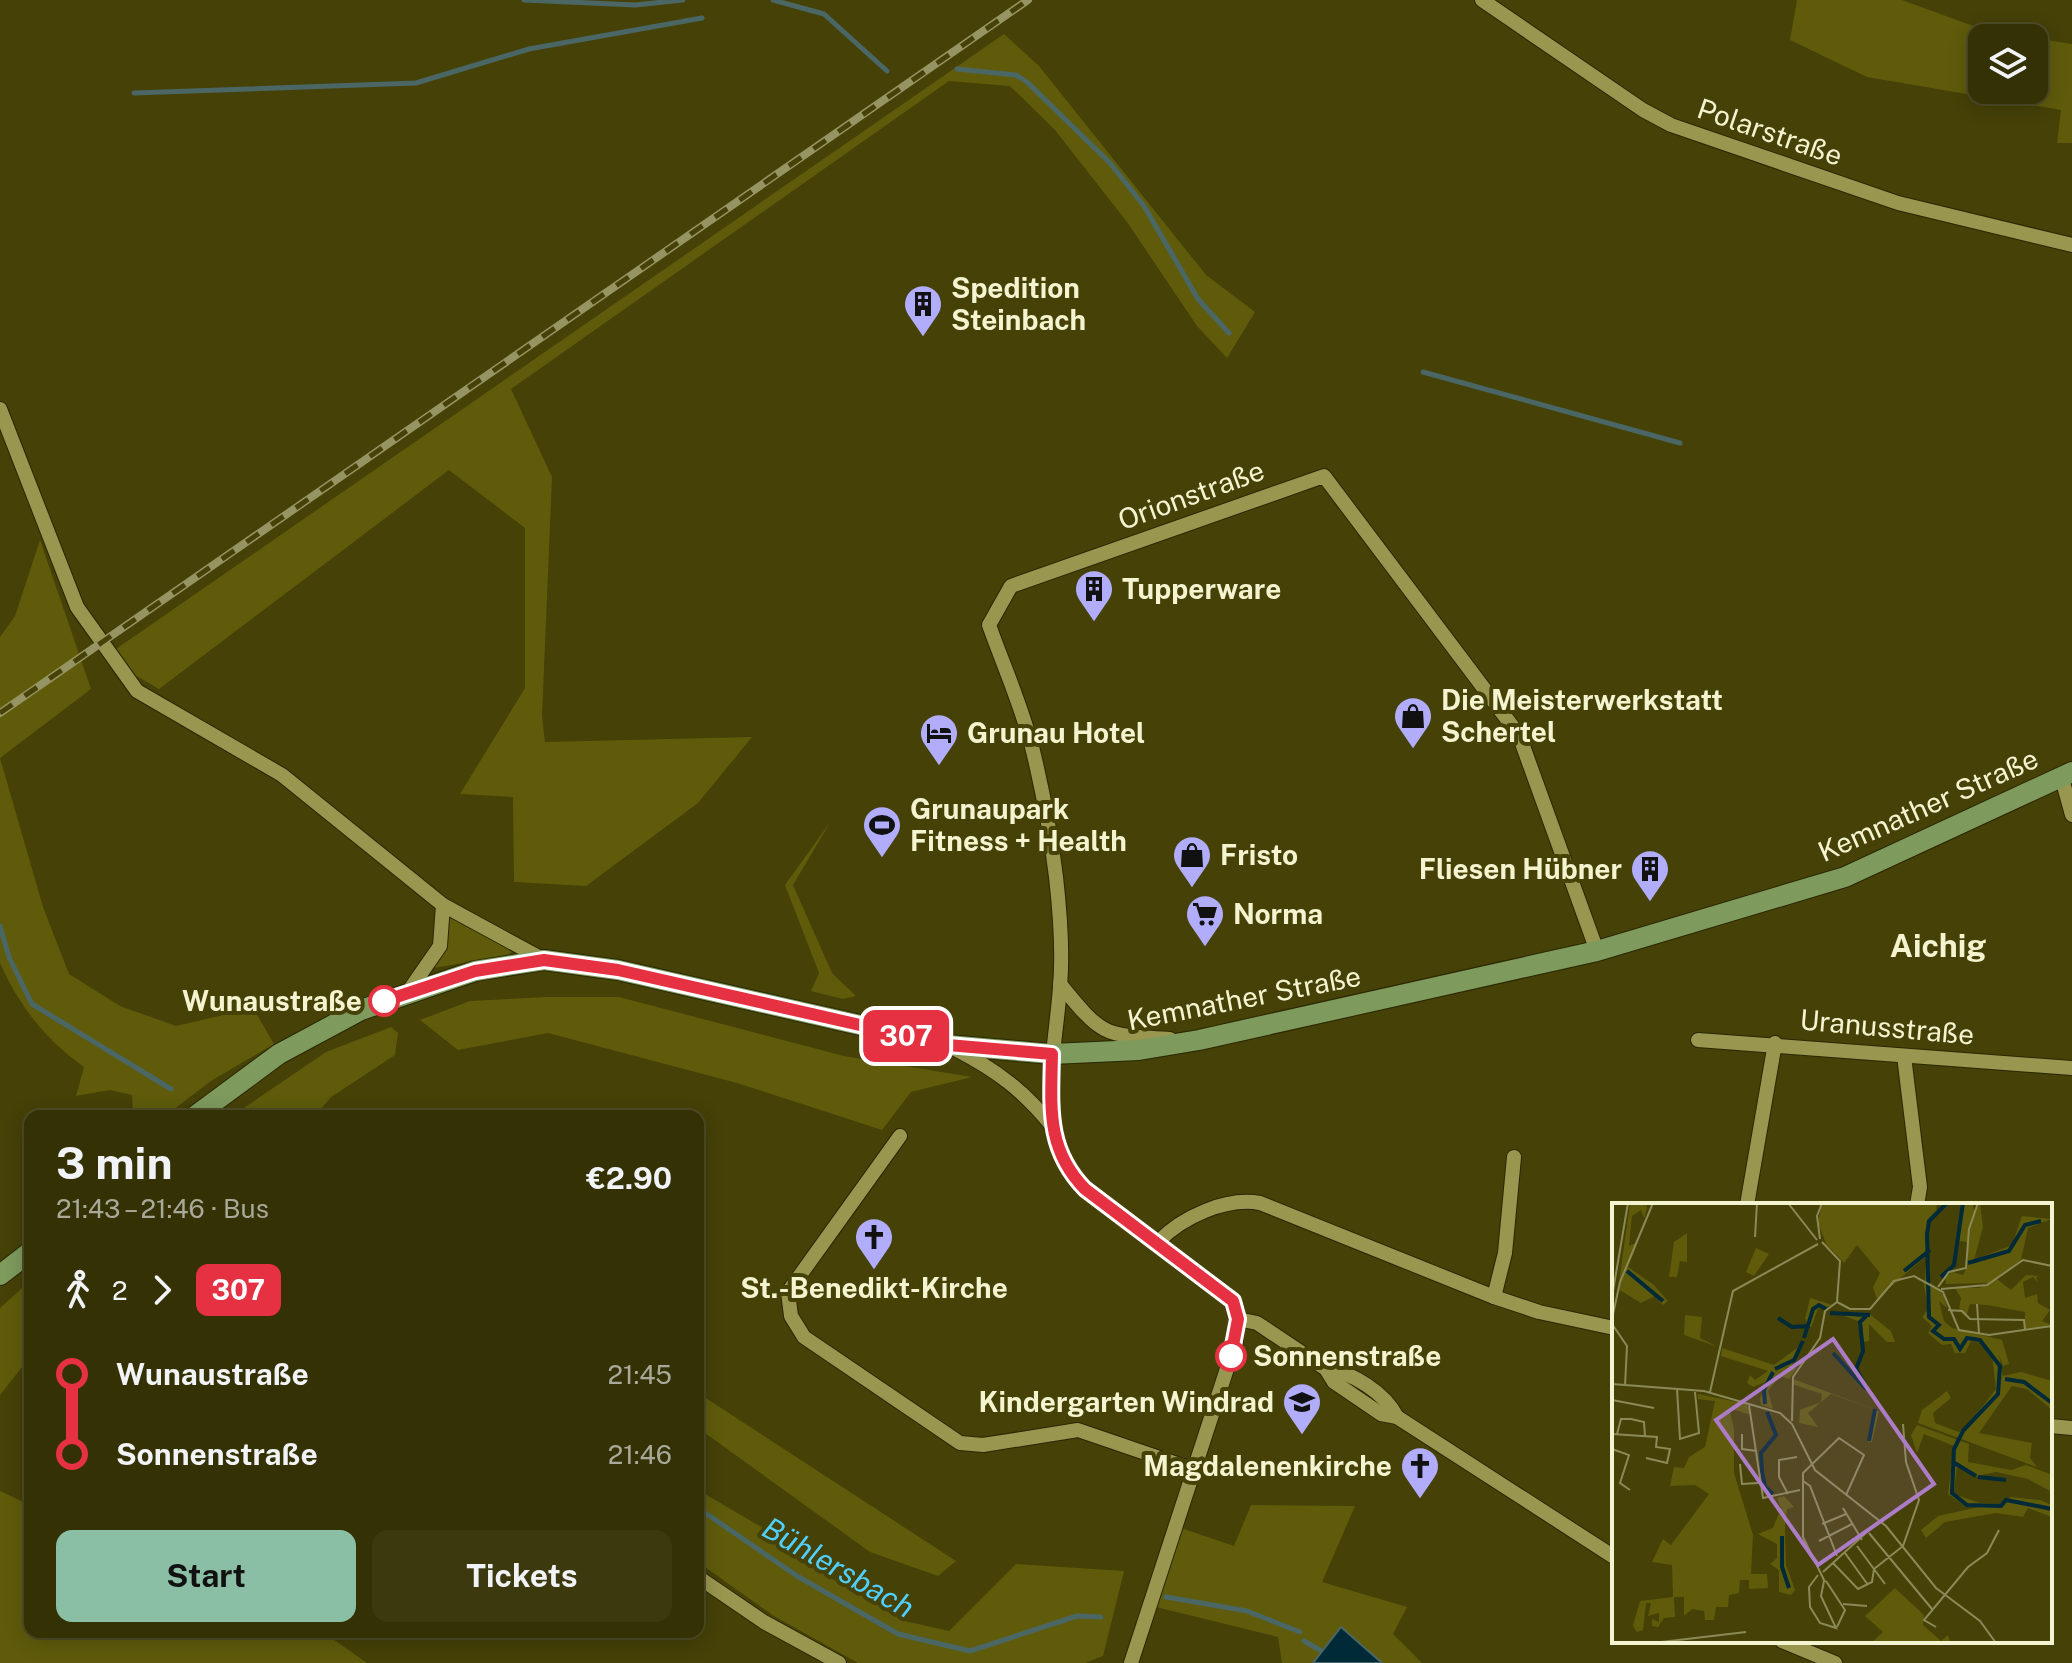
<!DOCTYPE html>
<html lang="en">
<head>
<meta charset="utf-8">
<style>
	body { margin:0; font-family:"Public Sans",sans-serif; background:#3c390f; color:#f1f3f6; height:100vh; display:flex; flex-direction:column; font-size:30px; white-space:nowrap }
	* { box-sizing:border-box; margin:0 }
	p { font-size:26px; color:#a9a99a }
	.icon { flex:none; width:44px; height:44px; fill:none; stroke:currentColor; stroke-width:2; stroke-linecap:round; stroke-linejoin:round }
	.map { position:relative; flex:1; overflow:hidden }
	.sheet { position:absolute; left:24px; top:1110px; width:680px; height:528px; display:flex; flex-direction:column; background:#343105; border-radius:16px; box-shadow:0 4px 20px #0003,0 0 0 2px #4e4c27 }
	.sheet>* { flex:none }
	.badge { padding:0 16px; border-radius:12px; font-size:28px; line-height:52px }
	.controls { position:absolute; left:1968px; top:24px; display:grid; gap:16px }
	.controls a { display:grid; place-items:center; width:80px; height:80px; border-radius:16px; background:#343105; box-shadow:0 4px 20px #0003,0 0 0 2px #4e4c27; font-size:40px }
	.map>.badge { position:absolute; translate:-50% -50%; box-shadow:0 0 0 4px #fff }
	.legs { display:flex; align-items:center; gap:12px; height:88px; padding:0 32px; font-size:26px }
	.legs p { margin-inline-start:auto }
	.overview { display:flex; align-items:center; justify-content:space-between; height:136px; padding:0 32px }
	h1 { font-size:44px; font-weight:700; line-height:60px }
	.action { display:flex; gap:16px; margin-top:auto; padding:16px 32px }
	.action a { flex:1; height:92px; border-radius:16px; background:#8abfa5; color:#111; font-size:32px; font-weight:700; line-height:92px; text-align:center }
	.action a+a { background:#3c390f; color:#f1f3f6 }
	ul { padding:0 32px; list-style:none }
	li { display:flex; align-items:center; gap:28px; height:80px; font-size:30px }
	li i { display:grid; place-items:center; width:12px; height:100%; margin:0 10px; background:currentColor }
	li i::after { content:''; width:20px; height:20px; margin:-10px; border:6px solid; border-radius:50%; background:#343105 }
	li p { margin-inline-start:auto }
	li:first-child i { background:linear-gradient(#0000 50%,currentColor 0) }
	li:last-child i { background:linear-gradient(currentColor 50%,#0000 0) }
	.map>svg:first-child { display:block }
	.green { fill:#5f5b0b }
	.water { fill:#002a38; stroke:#4a6766; stroke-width:2 }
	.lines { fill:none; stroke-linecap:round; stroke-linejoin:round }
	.stream { stroke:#4a6766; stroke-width:5 }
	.street-casing { stroke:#2a2702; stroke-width:16 }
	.secondary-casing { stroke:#2a2702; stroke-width:22 }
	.street { stroke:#99964f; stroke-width:14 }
	.secondary { stroke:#7e9a5d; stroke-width:20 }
	.rail-casing { stroke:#979464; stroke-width:8 }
	.rail { stroke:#454107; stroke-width:5; stroke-dasharray:15; stroke-linecap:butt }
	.line-1-casing { stroke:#fff; stroke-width:18 }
	.line-1 { stroke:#e63143; stroke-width:12 }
	.stop-1-dot { fill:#fff; stroke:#e63143; stroke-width:4 }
	.labels { text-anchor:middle; stroke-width:8; stroke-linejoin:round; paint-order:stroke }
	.street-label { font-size:28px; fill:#f5f4d0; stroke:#454107 }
	.poi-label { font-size:28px; font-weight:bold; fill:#f5f4d0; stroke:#454107; text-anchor:start }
	.stop-label { font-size:28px; font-weight:bold; fill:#f5f4d0; stroke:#454107; text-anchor:end }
	.water-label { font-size:30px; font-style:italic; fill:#50d0fe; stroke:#454107 }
	.quarter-label { font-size:32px; font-weight:bold; fill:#f5f4d0; stroke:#454107 }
	.inset-river { fill:none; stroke:#002a38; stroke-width:4 }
	.inset-road { fill:none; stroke:#8b8957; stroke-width:2 }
	.view { fill:#ac7cc6; fill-opacity:0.15; stroke:#ac7cc6; stroke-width:4 }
	.inset-edge { fill:none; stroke:#f5f4d0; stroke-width:4 }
</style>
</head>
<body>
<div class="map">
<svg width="2072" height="1663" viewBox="0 0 2072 1663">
	<rect width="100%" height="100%" fill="#454107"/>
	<g class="green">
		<polygon points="1797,0 1902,0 1987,31 2033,38 1982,38 1982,90 2034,90 2034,38 2072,44 2072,143 2057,143 2061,110 1867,77 1790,40"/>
		<polygon points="1004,34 1039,66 1206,275 1255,312 1227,358 1197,326 1127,222 1055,130 1010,86 949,81 511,389 552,477 542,716 545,742 752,737 698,803 586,886 514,882 513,797 460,794 525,688 525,528 449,470 159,689 135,675 116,649"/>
		<path d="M40,540L91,689L0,758L43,907L69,974L120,1006L176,1026L253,1008L274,1044L211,1081L165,1116H133L132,1095L110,1090L76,1096L84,1067C46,1040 19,1006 0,963V637L15,616Z"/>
		<polygon points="831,821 793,885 832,973 856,996 843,999 811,991 819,973 785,885"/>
		<polygon points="447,914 505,944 512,952 507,956 427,969"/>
		<polygon points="547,997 619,997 844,1056 972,1077 911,1092 882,1130 737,1083 548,1033 458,1050 420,1020 470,1001"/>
		<polygon points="391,1027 398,1033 395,1055 331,1097 315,1116 232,1116 326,1052"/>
		<polygon points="30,1281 30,1357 0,1395 0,1308"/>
		<polygon points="698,1393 956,1561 938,1576 870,1552 698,1428"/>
		<polygon points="698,1490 782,1539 819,1571 905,1621 949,1631 1016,1564 1124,1571 1103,1656 1085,1663 858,1663 774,1616 698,1562"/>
		<polygon points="0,1491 30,1505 30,1632 323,1632 367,1663 0,1663"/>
		<polygon points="1251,1505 1355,1506 1322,1582 1407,1607 1393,1634 1422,1663 1282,1663 1278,1637 1156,1607 1181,1528 1234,1546"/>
	</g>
	<polygon class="water" points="1341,1627 1382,1663 1313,1663"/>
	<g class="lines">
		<g class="stream">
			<polyline points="524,0 635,5 683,0"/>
			<polyline points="773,0 824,14 887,71"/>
			<polyline points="957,69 1016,75 1027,82 1110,163 1144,206 1198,299 1229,333"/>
			<polyline points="134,93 416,83 529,49 702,18"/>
			<polyline points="1423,372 1680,443"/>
			<polyline points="0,926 9,957 32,1004 171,1089"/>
			<polyline points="698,1508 797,1576 898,1634 970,1651 1077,1616 1101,1617"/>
			<polyline points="1166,1597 1247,1611 1300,1632"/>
			<polyline points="1304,1641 1320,1650"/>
		</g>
		<defs>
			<g id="street">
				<polyline points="1482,0 1643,110 1671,125 1898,203 2072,245"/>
				<polyline points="0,409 77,607 137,691 282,775 443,905 544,960"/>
				<polyline points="2061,775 2072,815"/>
				<path d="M1060,984C1103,1037 1103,1035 1170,1039"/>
				<polyline points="408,992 440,946 443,905"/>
				<polyline points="1698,1040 2072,1068"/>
				<path d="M957,1050C996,1070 1024,1091 1052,1126"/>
				<polyline points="1904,1056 1920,1187 1917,1205"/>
				<polyline points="900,1136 788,1292 791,1316 804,1337 960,1443 983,1445 1078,1430 1192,1469"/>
				<polyline points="1747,1205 1775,1043"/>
				<path d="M1158,1242C1182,1217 1226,1197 1260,1203L1494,1297L1539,1312L1614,1328"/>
				<polyline points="1494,1297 1505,1253 1514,1157"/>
				<polyline points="1238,1319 1257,1323 1326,1369 1334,1382 1381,1414 1397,1417 1614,1557"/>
				<path d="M1326,1369C1352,1372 1385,1393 1397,1417"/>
				<polyline points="2050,1426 2072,1428"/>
				<polyline points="698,1577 764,1622 839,1663"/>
				<polyline points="1782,1641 1835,1663"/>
				<path d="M1131,1663L1236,1341L1237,1310L1226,1295L1085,1189C1033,1134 1055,1056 1060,987C1063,952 1060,912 1056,877C1051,836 1043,792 1033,751C1023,709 1004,667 989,625L1011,586L1324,476L1519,735L1597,951"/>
			</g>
			<g id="secondary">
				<polyline points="195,1116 279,1054 361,1010 475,971 544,960 618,970 948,1045 1052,1054 1139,1050 1199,1040 1597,951 1845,877 2072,772"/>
				<polyline points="0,1275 30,1252"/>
			</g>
		</defs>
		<use href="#street" class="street-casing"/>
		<use href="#secondary" class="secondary-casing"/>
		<use href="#street" class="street"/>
		<use href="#secondary" class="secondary"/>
		<defs>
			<polyline id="rail" points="0,713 1028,0"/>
		</defs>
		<use href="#rail" class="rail-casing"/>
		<use href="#rail" class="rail"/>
	</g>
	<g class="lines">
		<defs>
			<path id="line-1" d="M384,1001L475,971L544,960L618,970L948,1045L1052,1054C1051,1107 1046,1149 1085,1189L1233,1301L1238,1319L1231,1356"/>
		</defs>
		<use href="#line-1" class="line-1-casing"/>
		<use href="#line-1" class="line-1"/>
	</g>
	<defs>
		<symbol id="building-pin" viewBox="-11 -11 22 30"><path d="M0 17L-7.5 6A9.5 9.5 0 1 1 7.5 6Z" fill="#b1adfa" stroke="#454107"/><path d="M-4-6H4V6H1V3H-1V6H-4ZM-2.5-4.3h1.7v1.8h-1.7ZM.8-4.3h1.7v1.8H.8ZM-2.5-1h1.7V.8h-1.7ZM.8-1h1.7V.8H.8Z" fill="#111"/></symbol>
		<symbol id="shop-pin" viewBox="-11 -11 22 30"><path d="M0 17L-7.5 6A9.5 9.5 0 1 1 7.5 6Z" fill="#b1adfa" stroke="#454107"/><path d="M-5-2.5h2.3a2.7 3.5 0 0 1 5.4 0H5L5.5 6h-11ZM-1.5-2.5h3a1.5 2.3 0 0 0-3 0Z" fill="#111"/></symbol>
		<symbol id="hotel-pin" viewBox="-11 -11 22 30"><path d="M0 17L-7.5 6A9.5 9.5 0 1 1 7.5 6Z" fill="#b1adfa" stroke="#454107"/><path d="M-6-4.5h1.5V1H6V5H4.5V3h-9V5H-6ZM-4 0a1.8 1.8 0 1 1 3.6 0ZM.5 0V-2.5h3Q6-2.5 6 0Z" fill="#111"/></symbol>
		<symbol id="stadium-pin" viewBox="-11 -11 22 30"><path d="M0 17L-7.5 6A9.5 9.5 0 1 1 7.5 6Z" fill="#b1adfa" stroke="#454107"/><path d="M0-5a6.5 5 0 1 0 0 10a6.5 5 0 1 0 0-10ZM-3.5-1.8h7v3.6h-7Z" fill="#111"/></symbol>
		<symbol id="supermarket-pin" viewBox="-11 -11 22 30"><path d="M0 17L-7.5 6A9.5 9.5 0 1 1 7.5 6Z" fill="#b1adfa" stroke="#454107"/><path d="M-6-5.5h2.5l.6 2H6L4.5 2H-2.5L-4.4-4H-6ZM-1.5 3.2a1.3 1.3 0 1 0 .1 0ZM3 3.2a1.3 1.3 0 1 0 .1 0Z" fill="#111"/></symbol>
		<symbol id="church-pin" viewBox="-11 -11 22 30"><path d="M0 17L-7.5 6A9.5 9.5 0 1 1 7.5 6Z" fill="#b1adfa" stroke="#454107"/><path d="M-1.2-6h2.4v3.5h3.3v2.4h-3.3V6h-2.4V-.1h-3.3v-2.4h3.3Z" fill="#111"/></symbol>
		<symbol id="school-pin" viewBox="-11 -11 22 30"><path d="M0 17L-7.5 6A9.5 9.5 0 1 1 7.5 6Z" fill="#b1adfa" stroke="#454107"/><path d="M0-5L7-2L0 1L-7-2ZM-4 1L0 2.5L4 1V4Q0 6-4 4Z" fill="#111"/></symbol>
	</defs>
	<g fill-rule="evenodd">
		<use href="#building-pin" x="901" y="282" width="44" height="60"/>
		<use href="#building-pin" x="1072" y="567" width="44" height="60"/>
		<use href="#shop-pin" x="1391" y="694" width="44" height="60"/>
		<use href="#hotel-pin" x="917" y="711" width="44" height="60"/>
		<use href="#stadium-pin" x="860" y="803" width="44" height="60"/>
		<use href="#shop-pin" x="1170" y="833" width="44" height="60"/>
		<use href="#building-pin" x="1628" y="847" width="44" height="60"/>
		<use href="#supermarket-pin" x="1183" y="892" width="44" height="60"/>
		<use href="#church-pin" x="852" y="1215" width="44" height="60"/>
		<use href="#school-pin" x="1280" y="1380" width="44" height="60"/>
		<use href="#church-pin" x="1398" y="1444" width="44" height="60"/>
	</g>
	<g class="stop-1-dot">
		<circle cx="384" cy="1001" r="14"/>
		<circle cx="1231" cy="1356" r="14"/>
	</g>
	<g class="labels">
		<g class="street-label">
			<text transform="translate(1770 132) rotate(19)" y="10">Polarstraße</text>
			<text transform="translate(1191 495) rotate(-20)" y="10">Orionstraße</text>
			<text transform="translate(1928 805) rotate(-24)" y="10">Kemnather Straße</text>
			<text transform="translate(1244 998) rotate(-11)" y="10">Kemnather Straße</text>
			<text transform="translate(1887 1027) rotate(5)" y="10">Uranusstraße</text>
		</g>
		<g class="poi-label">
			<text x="951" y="298">Spedition<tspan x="951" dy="32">Steinbach</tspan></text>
			<text x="1122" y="599">Tupperware</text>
			<text x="1441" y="710">Die Meisterwerkstatt<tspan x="1441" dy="32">Schertel</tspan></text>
			<text x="967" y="743">Grunau Hotel</text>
			<text x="910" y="819">Grunaupark<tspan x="910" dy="32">Fitness + Health</tspan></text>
			<text x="1220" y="865">Fristo</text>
			<text x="1622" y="879" text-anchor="end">Fliesen Hübner</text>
			<text x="1233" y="924">Norma</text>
			<text x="874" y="1298" text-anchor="middle">St.-Benedikt-Kirche</text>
			<text x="1274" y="1412" text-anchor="end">Kindergarten Windrad</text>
			<text x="1392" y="1476" text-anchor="end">Magdalenenkirche</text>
		</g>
		<g class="stop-label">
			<text x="362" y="1011">Wunaustraße</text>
			<text x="1253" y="1366" text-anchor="start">Sonnenstraße</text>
		</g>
		<g class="water-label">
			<text transform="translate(838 1568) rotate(30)" y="10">Bühlersbach</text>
		</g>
		<g class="quarter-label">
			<text x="1938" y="957">Aichig</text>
		</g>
	</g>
	<g transform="translate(1612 1203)">
		<rect width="440" height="440" fill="#454107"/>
		<path d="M18,0H34L35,5L32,15L29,7L20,13L17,43L26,39L16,64L42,82L56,98L51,102L43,93L29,100L6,86ZM210,0H325L324,7L338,0L318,19L316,33L318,79L332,93L335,105L327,98L332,118L340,125L390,137L397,161L391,163L387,152L391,173L409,169L440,178V207L415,186L400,183L367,230L420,240L418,255L425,264L306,220L310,207L335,188L339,195L321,210L323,220L347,229L357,221L384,186L380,153L369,140L359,138L353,150H343L339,141L330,142L316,130L320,123L310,114L317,105L312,84L315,52L265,96L261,84L268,70L245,42L232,60L214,41L206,19ZM351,0H360L363,9L368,0L371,24L362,57L400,42L410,13L439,16L416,25L409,57L377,80L334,81L333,74L341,69L351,72L356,62L355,39L347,38ZM75,30V59L68,58L65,74H57L62,39ZM144,45L157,51L142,73L134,69ZM414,72L428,73L424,74L426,79L421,74L411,79L413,95L425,91L426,100L438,107L430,118L440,122L413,126V109L375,102L358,101L354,114L347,107L349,95L343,85H367L385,76L399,87ZM198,95L221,102L206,106L199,125L193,116ZM225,110L247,114L256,110L279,128L283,139H275L257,121V138L250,139L246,118ZM73,112L90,114L88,135L106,144L72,132ZM192,140L179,164H168L185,165L177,176L168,173L156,188L161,206L149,202L148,195L156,178L141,184L135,180L138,172L143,177L156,168L109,153L110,145L162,162ZM181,176L267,208L260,239H256L261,206L219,191L196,210L206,224L187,220L188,207L209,199L210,191L180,181ZM86,191L135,201L139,212L117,205L122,226V270L141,332L139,371H155L156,385L137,386V377H128L127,390L117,392L116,404H104L102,417H93L92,408L80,406L72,413V394H62L63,414L52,415L46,424L40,423V416L47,419V410L36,413L39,400H34L31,427L25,429L21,423L28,398L61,394L60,362L40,359L51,336L59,342L97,291L83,282L58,283L62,264L72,265L77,254L93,244L103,198L86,196ZM305,222L357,241L356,259L399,267L414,262L440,272V289L416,276L384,269L365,273L345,262L342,291L368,300L388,301L399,294L428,297L440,302V314L416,305L411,314L384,310L333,319L314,335L309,327L326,313L367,304L350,301L336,291L342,243L312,231L305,250L299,232ZM172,293L182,304L175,306L173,323L174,362L183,387L179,392L167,389V367L158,361L165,355V341L146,331L161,325L169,305L165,295ZM283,385L312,412L311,422L329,438L336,432L339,440H259L271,429L253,413Z" fill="#5f5b0b"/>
		<path class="inset-river" d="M335,0L317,18L315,31L317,114L327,122L321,128L332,136H342L348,146L355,135L368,137L388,163L386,191L351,228L342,246L340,290L355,302L389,303L394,297L440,306M356,60L397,48L413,22L429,18M15,68L51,98M292,68L318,47M329,74L342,62L351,0M218,110L258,112M254,113L248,119L251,148L244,166L256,187M166,115L180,124L198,123M192,135L201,106L207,102L214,106M221,150L254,186M163,166L182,157L191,138M393,176L412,179L440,200M153,201L152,187L161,169M155,209L164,232L149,250L150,269L153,284L161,291M257,238L263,206M341,259L364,273M366,274L394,277M170,333V364L177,385"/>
		<path class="inset-road" d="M176,0L205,37M143,34L145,0M208,36L205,13L210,0M210,39L228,58L225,99M326,84L337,69L354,65L357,26L366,0M329,86L375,82L411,57L440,63M0,94L16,0M225,99L238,106H258L282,78L302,73L331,89L347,127L377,132L440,123M365,101L367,130M336,107L350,108L358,116L412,117L413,127M0,116L8,79L41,0M0,121L15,143L13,183M0,181L92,188L168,210L180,221L203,267L274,323L324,385L368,418L384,440M65,186L68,236L87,230L83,189M98,189L121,88L206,41M0,197L42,205M137,202L151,295L188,287M180,218L181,174L208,135L213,108L225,99M0,231L45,234L44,244L58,246L55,260L34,255M5,231L9,216H19L32,219L33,233M130,231V246L145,248M0,246L17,252L8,280L18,287M128,261L130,281L146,280M191,278L198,283L225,353M176,291L167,274V257L185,254M231,305L250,337M210,321L234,311M257,330L320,406M207,338L240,321M245,343L273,381M233,350L256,382M221,360L246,386L260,379L262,366L291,343L307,297L294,259L291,221M211,369L267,318M206,372L197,384L198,404L208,420L224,425L209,393L212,378M214,378L233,407L225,424M213,379L191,334V270L227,235L252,252L234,292M231,401L255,403M324,424L312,417L356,364L375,350L387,327M41,440L134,429"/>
		<path class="view" d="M221,136L322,281L206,362L104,217Z"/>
		<rect width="440" height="440" class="inset-edge"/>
	</g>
</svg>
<div class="controls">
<a><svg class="icon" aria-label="layers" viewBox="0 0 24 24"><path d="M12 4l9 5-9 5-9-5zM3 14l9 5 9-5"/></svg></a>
</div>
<b class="badge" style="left:906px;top:1036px;background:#e63143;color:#fff">307</b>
<section class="sheet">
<div class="overview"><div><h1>3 min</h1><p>21:43 – 21:46 · Bus</p></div><b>€2.90</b></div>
<div class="legs"><svg class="icon" aria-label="walk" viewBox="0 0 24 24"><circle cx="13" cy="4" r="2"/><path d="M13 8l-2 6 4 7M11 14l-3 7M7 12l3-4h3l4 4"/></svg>2<svg class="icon" aria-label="forward" viewBox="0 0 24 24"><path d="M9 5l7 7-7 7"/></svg><b class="badge" style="background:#e63143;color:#fff">307</b></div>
<ul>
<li><i style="color:#e63143"></i><b>Wunaustraße</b><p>21:45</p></li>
<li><i style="color:#e63143"></i><b>Sonnenstraße</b><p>21:46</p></li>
</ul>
<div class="action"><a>Start</a><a>Tickets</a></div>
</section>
</div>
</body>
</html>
